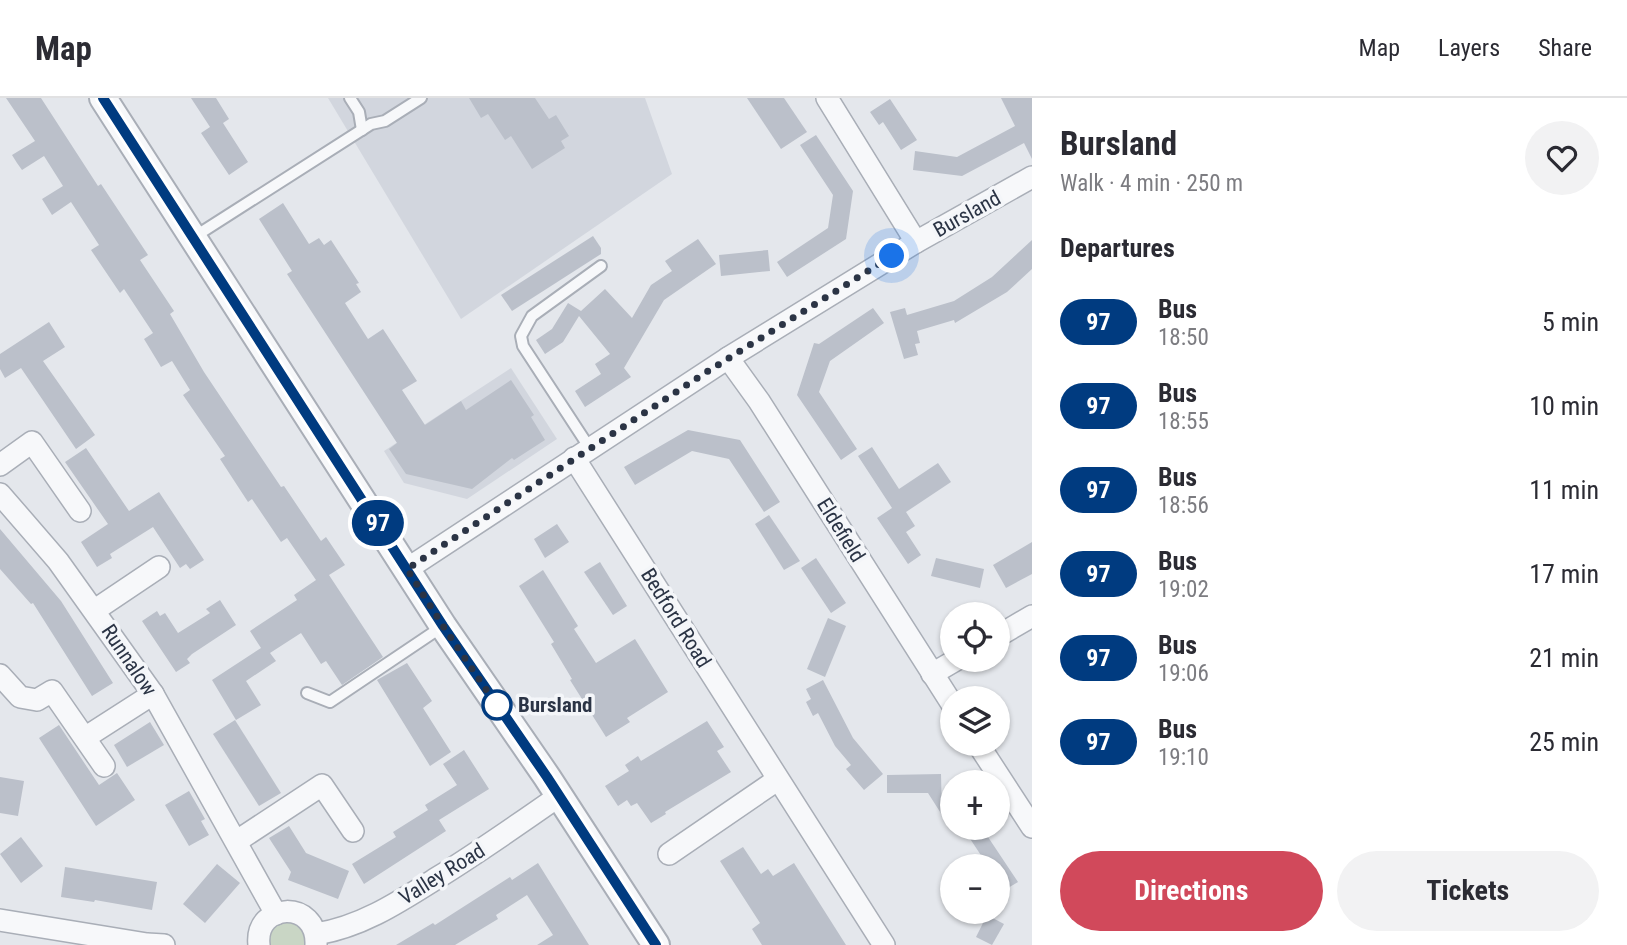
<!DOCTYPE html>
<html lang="en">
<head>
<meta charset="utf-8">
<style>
	body { margin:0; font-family:"Roboto Condensed",sans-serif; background:#f2f2f3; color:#2b2b33; height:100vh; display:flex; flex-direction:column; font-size:26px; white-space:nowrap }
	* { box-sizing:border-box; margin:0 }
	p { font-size:23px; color:#7c7c81 }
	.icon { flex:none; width:38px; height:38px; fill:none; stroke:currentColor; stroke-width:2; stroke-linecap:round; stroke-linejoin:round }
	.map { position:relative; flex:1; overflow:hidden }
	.details { display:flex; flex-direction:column; background:#fff; width:595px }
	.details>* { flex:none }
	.badge { padding:0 14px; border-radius:23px; font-size:24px; line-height:46px }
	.fabs { position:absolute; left:940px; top:504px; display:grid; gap:14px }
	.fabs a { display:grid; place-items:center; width:70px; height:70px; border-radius:50%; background:#fff; box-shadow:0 2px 5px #0004; font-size:35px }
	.you { position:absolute; width:35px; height:35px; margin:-18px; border:5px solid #fff; border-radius:50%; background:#1a73e8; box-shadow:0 0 0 10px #1a73e833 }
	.map>.badge { position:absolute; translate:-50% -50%; box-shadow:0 0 0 4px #fff }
	h2 { padding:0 28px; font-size:26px; line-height:63px }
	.round { display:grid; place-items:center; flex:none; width:74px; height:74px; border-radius:37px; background:#f2f2f3 }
	.overview { display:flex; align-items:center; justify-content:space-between; height:119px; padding:0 28px }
	h1 { font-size:33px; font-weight:700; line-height:52px }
	.button { display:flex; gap:14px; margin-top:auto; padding:14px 28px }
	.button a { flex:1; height:80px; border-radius:42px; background:#d1495b; color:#fff; font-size:28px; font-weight:700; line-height:80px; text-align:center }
	.button a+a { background:#f2f2f3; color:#2b2b33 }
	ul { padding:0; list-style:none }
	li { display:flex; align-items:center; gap:21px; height:84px; padding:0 28px }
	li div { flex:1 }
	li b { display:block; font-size:26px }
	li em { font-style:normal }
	li .badge { min-width:77px; font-weight:700; text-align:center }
	header { display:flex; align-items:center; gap:42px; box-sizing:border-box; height:98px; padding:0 35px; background:#fff; border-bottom:2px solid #e1e1e2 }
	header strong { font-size:33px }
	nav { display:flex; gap:38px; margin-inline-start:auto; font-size:24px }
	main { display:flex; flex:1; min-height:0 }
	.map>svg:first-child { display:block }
	.built { fill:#d2d6de }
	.green { fill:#c9d6c5 }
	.building { fill:#bbc0ca }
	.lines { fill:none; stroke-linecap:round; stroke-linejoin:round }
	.service-casing { stroke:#a9aeb7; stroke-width:14 }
	.minor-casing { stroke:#a9aeb7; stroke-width:24 }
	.tertiary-casing { stroke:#a9aeb7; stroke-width:30 }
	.service { stroke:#f7f8fa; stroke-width:10 }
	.minor { stroke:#f7f8fa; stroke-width:21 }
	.tertiary { stroke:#f7f8fa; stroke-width:26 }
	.line-casing { stroke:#fff; stroke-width:16 }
	.line { stroke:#003b80; stroke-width:10 }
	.walk { stroke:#2b3445; stroke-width:7; stroke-dasharray:0 12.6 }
	.stop-dot { fill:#fff; stroke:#003b80; stroke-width:3.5 }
	.labels { text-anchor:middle; stroke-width:7; stroke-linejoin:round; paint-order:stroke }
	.street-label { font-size:21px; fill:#2b3445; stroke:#f4f6f9 }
	.stop-label { font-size:21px; font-weight:bold; fill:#2b3445; stroke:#f4f6f9; text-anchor:start }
</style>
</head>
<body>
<header>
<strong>Map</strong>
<nav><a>Map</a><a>Layers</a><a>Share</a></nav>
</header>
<main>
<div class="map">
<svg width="1032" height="847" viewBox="0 0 1032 847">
	<rect width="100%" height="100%" fill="#e4e7ec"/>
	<g class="built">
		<polygon points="328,0 645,0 672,76 461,221"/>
		<polygon points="511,270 557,341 467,401 404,385 384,353"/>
	</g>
	<path class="green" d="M287,823C300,826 308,834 305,847H270C267,834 275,826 287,823Z"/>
	<g class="building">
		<polygon points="6,0 41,0 98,88 101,86 148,157 140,162 174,213 170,216 204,274 281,389 284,388 321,443 326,439 345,467 329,477 383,559 342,587 326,563 321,566 301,535 270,555 276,563 246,583 261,607 236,622 212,582 261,550 250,533 297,502 294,497 316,482 287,440 281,444 252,401 248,404 220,361 225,358 183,297 190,292 172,263 161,269 144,241 153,235 124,191 120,195 91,152 99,147 71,104 52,117 42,101 63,88 44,58 22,72 17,65 12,57 35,43"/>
		<polygon points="191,0 216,0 229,21 223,25 248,64 229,77 201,35 210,29"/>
		<polygon points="469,0 535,0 549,21 556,17 569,38 561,43 565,50 532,71 511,38 505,42 488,16 481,20"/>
		<polygon points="747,0 784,0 807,34 781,51"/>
		<polygon points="1001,0 1032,0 1032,61 1024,45 962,78 913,72 915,53 957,59 1015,28"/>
		<polygon points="890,1 917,42 901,52 883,24 879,27 870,14"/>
		<polygon points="816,37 853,93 846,141 787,179 777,164 828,130 833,97 800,47"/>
		<polygon points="283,105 309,146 319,140 324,147 331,142 359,185 356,186 361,194 345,205 368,241 383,231 417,283 402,292 425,327 461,303 466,312 511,282 534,317 531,319 545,342 514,362 512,360 472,391 406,376 389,351 397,345 287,176 292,173 259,121"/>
		<polygon points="593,138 601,150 601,156 512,213 501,197"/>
		<polygon points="698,141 716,166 664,202 624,270 631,279 585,309 575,293 601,276 595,266 610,256 579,218 563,244 545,256 536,242 552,231 568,205 581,213 605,191 632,220 651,187 672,173 665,163"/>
		<polygon points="1032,142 1032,171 1007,194 955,225 954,222 917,233 920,245 915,246 918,257 904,261 890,214 905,210 907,217 954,203 992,179"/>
		<polygon points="768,152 770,173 721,178 719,157"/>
		<polygon points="873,210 884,225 830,263 819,294 857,351 841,362 797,297 814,245 819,246"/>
		<polygon points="49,224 65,249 43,263 95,337 76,351 21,270 5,280 0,271 0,256"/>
		<polygon points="688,332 740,342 780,404 764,414 729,361 692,353 635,387 624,369"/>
		<polygon points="872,349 899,391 938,365 951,384 906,414 915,428 906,434 921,457 908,466 877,420 892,410 858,358"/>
		<polygon points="86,350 129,413 159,394 204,462 190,471 186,466 180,470 153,429 110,456 112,460 97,469 81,444 108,426 65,364"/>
		<polygon points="769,417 800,463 784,472 755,426"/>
		<polygon points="557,426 569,444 545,460 534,441"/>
		<polygon points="0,431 61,503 113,585 92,598 33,505 31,506 0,471"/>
		<polygon points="1032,444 1032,476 1006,490 993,467"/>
		<polygon points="816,460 846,505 831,515 801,470"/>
		<polygon points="936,460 984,471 980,490 931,478"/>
		<polygon points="600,464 627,508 613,517 584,474"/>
		<polygon points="543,472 578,528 574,531 596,565 635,541 668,594 627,620 630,624 606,639 570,582 572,581 551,546 554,544 519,488"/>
		<polygon points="220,502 236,527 192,556 187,561 190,565 176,574 142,523 157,513 160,518 165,515 178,535 210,515 206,511"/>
		<polygon points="828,520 846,528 825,579 807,571"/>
		<polygon points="407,565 432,603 423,610 451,654 430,668 377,582"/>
		<polygon points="823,582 853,640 883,676 864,692 846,671 851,667 835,648 818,615 813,618 806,604 811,601 806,591"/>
		<polygon points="235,622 281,695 259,708 213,636"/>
		<polygon points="707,623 724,649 717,653 731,674 665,714 666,716 651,725 637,705 631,708 627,702 618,708 605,688 629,673 625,667 638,658 641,663"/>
		<polygon points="150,624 164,647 127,669 114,647"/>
		<polygon points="59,627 99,687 117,675 135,702 96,728 39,640"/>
		<polygon points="464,652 489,691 439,722 446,733 364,786 352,766 396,739 393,734 428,712 425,707 457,687 443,666"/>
		<polygon points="941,676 942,717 928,695 887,695 887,677"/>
		<polygon points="0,679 24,683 18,718 0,715"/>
		<polygon points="189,693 205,721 201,723 209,737 189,748 165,707"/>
		<polygon points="289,728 306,755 349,773 338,801 288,782 291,774 269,740"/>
		<polygon points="963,730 982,730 1018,784 1003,793 998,783 998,768 988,768"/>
		<polygon points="21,739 43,768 21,785 0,756"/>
		<polygon points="743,749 761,776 768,771 773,778 794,765 846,847 762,847 752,831 760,825 720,763"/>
		<polygon points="538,765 589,847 537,847 553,837 527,797 496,817 498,821 455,847 396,847 433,825 435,827 510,779 512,782"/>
		<polygon points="217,766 240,785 205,825 183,806"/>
		<polygon points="65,769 157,784 152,812 95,802 94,804 61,799"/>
		<polygon points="987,817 1004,826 992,847 976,839"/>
	</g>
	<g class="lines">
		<defs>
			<g id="service">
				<polyline points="350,0 359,14 362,32"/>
				<polyline points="194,139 371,26 385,23 421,0"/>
				<polyline points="589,349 523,248 521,238 532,218 601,168"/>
				<polyline points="307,595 330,604 443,528"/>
			</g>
			<g id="minor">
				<polyline points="827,0 916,144"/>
				<polyline points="728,260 759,303 952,606"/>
				<polyline points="574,360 884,847"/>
				<polyline points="0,367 32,344 80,413"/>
				<polyline points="0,396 58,463 153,596 276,816"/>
				<polyline points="407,471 728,260 916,144 1032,79"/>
				<polyline points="95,512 159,469"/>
				<polyline points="998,538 1032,518"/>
				<polyline points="932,576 956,562"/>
				<polyline points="0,577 20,599 37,602 52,593 104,668"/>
				<polyline points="86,639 153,596"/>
				<polyline points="978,646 1032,729"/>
				<polyline points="237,743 322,687 353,733"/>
				<polyline points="669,756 777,682"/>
				<polyline points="0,822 147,846 164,847"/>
				<path d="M316,836C361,829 399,804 437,780C479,754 519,726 559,698"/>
				<path d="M259,847C254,804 318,801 316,847"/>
			</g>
			<polyline id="tertiary" points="103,0 443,528 547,679 656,847"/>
		</defs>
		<use href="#service" class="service-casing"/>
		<use href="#minor" class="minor-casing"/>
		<use href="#tertiary" class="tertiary-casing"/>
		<use href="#service" class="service"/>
		<use href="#minor" class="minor"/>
		<use href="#tertiary" class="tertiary"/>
	</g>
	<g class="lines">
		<defs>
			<polyline id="line" points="103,0 443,528 547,679 656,847"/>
		</defs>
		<use href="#line" class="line-casing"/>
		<use href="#line" class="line"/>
		<polyline class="walk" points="497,607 502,615 443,528 407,471 705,275 892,158"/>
	</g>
	<circle class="stop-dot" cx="497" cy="607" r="14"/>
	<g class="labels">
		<g class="street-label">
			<text transform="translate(967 116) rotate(-29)" y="7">Bursland</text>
			<text transform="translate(841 432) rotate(58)" y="7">Eldefield</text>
			<text transform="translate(676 520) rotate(58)" y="7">Bedford Road</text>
			<text transform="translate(129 562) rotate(56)" y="7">Runnalow</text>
			<text transform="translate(442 776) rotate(-32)" y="7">Valley Road</text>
		</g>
		<g class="stop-label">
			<text x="518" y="614">Bursland</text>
		</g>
	</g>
</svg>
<div class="fabs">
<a><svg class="icon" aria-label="locate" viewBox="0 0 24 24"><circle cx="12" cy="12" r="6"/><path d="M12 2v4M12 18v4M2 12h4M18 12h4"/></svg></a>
<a><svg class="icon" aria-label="layers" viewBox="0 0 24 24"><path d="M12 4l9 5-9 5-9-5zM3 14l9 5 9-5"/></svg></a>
<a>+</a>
<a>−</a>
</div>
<div class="you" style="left:892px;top:158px"></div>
<b class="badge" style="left:378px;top:425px;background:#003b80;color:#fff">97</b>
</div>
<section class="details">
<div class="overview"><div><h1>Bursland</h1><p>Walk · 4 min · 250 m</p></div><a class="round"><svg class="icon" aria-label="heart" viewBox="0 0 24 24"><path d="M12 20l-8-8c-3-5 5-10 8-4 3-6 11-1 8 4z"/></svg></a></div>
<h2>Departures</h2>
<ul>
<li><span class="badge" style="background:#003b80;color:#fff">97</span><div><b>Bus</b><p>18:50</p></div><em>5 min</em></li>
<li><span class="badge" style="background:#003b80;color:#fff">97</span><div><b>Bus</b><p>18:55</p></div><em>10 min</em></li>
<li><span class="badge" style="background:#003b80;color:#fff">97</span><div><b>Bus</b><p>18:56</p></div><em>11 min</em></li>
<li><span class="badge" style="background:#003b80;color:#fff">97</span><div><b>Bus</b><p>19:02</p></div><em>17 min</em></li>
<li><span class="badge" style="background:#003b80;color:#fff">97</span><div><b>Bus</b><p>19:06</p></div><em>21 min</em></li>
<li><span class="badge" style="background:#003b80;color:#fff">97</span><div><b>Bus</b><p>19:10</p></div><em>25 min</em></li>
</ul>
<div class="button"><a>Directions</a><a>Tickets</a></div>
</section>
</main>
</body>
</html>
